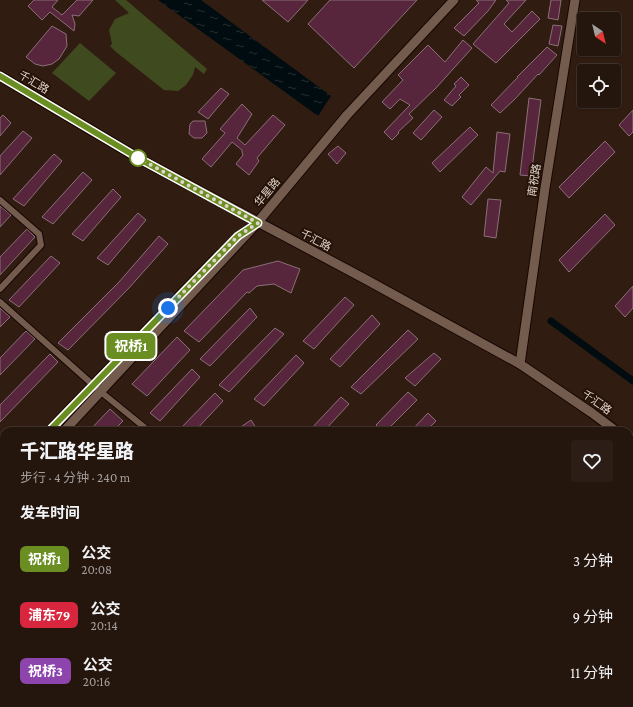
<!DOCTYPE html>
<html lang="zh">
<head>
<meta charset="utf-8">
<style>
	body { margin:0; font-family:"Crimson Pro","Noto Sans SC",serif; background:#2c1e16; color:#f1f3f6; height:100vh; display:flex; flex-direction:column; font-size:15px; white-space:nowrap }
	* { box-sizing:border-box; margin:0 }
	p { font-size:13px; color:#a39f9d }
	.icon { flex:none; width:22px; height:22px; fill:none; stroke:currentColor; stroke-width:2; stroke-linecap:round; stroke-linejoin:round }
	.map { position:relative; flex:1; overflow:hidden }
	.details { position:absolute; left:0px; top:427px; width:633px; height:280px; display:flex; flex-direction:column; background:#24150d; border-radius:12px 12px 0 0; box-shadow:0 1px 3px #0004,0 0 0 1px #41342e }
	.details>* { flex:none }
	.badge { padding:0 8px; border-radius:6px; font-size:14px; line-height:26px }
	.needle { width:26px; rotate:145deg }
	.buttons { position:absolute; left:577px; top:12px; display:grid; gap:8px }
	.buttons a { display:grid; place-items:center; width:44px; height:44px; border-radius:4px; background:#24150d; box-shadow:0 1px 3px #0004,0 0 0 1px #41342e; font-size:20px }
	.you { position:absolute; width:20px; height:20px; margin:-10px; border:3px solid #fff; border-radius:50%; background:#1a73e8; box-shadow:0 0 0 6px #1a73e833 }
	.map>.badge { position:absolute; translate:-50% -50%; box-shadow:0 0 0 2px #fff }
	h2 { padding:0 20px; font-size:15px; line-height:36px }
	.round { display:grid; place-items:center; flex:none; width:42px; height:42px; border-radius:4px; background:#2c1e16 }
	.overview { display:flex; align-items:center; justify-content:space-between; height:68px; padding:0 20px }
	h1 { font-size:19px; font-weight:800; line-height:30px }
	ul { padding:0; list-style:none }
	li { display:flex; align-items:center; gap:12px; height:56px; padding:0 20px }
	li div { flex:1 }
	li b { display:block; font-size:15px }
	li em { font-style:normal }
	li .badge { min-width:44px; font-weight:700; text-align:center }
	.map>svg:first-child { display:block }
	.pitch { fill:#3f4a1f }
	.water { fill:url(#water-ripples) }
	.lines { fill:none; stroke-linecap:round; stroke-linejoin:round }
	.canal { stroke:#000c0f; stroke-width:7 }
	.building { fill:#58263c; stroke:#8a6f79 }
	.street-casing { stroke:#170601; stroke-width:8 }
	.secondary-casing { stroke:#170601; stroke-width:11 }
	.primary-casing { stroke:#170601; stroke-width:12 }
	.street { stroke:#735b4e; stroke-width:6 }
	.secondary { stroke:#735b4e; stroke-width:9 }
	.primary { stroke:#b17267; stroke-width:10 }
	.line-casing { stroke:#fff; stroke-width:9 }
	.line { stroke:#6b8e23; stroke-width:6 }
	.walk { stroke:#e1d3cb; stroke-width:4; stroke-dasharray:0 7.2 }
	.stop-dot { fill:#fff; stroke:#6b8e23; stroke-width:2 }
	.labels { text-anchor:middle; stroke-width:4; stroke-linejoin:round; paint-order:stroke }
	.street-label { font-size:11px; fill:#e1d3cb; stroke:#261308 }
</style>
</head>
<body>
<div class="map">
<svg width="633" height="707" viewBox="0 0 633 707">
	<defs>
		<pattern id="water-ripples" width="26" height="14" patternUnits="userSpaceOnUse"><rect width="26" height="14" fill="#000c0f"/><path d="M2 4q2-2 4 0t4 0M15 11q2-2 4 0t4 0" fill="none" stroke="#252e31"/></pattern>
	</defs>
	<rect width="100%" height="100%" fill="#301c11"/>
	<g class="pitch">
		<polygon points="115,0 126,0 207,69 204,74 195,67 193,75 186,85 178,91 164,90 116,52 110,46 112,44 109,30 115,19 129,13"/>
		<polygon points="80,43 116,73 89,101 52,73"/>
	</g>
	<polygon class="water" points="158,0 201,0 331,96 318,116"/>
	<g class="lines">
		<polyline class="canal" points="551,321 633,381"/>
	</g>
	<g class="building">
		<polygon points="34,0 58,0 52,7 62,15 77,0 93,0 79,16 72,15 75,24 74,31 50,12 42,20 28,6"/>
		<polygon points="262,0 308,0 288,22"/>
		<polygon points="330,0 417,0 354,68 308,24"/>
		<polygon points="476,0 496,0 488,11 464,36 454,28 479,3"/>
		<polygon points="506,0 526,0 504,24 512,32 532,11 540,19 496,63 473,44 509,3"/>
		<polygon points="551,0 561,0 558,20 548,18"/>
		<polygon points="553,25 562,26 558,46 549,44"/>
		<polygon points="52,26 66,34 67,46 59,59 52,64 43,66 35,64 26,57"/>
		<polygon points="463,40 472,48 436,88 409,114 413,118 398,132 399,133 392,140 384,132 410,105 400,99 390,109 382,102 403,80 398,75 428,45 445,62"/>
		<polygon points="547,47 557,55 539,75 538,74 515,99 500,113 491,105 518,77 517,77"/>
		<polygon points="461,77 469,85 459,95 461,97 452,106 444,100 456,86 454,84"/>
		<polygon points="221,88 229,94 208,119 198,112"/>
		<polygon points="529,98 541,100 531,176 520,175"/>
		<polygon points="242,104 252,114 237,138 245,145 273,115 285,125 257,158 259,161 249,175 236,164 243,155 242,152 242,150 232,142 211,167 202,159 225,133 220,129"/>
		<polygon points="434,110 442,117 421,140 413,133"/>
		<polygon points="633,110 633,132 629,136 619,125"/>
		<polygon points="3,115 11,123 0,136 0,118"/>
		<polygon points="193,121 205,121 207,133 202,138 194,138 189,134 190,124"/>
		<polygon points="470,127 478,135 440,172 432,163"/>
		<polygon points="23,131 32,138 0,175 0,156"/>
		<polygon points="497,132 510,134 505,172 500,171 471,205 462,197 486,167 493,173"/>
		<polygon points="605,141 615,152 569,198 559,187"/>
		<polygon points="338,146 346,153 337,164 328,154"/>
		<polygon points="54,154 62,161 24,206 13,199"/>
		<polygon points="83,172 92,180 53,224 42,217"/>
		<polygon points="113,189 121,197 83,241 72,234"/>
		<polygon points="488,199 501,200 496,238 484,236"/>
		<polygon points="0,206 11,215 0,227"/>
		<polygon points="138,213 146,220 108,265 97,258"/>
		<polygon points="605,214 615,225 569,272 559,260"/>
		<polygon points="27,229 35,237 0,275 0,257"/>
		<polygon points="159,236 168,244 129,288 68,350 58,343 119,282"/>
		<polygon points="51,256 60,263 19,307 9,300"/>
		<polygon points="278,261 300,269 291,293 274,284 257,286 249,293 247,292 199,342 184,331 243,270"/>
		<polygon points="633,286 633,308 625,317 615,306"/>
		<polygon points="345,297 354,305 314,349 303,341"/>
		<polygon points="0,308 10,317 0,327"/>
		<polygon points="250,308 257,317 210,366 200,359"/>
		<polygon points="372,315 380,324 340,367 330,359"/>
		<polygon points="275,328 284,334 229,392 219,385"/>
		<polygon points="408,330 418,339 361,394 351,387"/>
		<polygon points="26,331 35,339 0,375 0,358"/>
		<polygon points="177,337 190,350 147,396 132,384"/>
		<polygon points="434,353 441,359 415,386 405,378"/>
		<polygon points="50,354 58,362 0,422 0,405"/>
		<polygon points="296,355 304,363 264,406 254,399"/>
		<polygon points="192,369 200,377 160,421 150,413"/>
		<polygon points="408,392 417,400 386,431 372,431 377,426 376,425"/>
		<polygon points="215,393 223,401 195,431 178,431"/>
		<polygon points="341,397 349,404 324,431 309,431"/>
		<polygon points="110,409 123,421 113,431 89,431"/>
		<polygon points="428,413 436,421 426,431 411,431"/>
		<polygon points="251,420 258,431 235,431"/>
	</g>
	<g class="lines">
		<defs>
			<g id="street">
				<polyline points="0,200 39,234 41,245 0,289"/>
				<polyline points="0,302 101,392 149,431"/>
				<polyline points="629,466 633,461"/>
				<polyline points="527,703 533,707"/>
				<polyline points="477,707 478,703"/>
			</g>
			<g id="secondary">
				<polyline points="0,76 140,159 365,279 520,364 592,413 616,431"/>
				<polyline points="520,364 545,188 575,0"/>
				<polyline points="49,431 220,254"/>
				<polyline points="64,431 257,223 347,115 454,0"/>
				<polyline points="629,440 633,443"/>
				<polyline points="0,481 4,477"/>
				<polyline points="0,498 4,494"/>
			</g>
			<g id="primary">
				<polyline points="0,607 4,610"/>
				<polyline points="0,626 4,630"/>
				<polyline points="90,703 94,707"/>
				<polyline points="112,703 117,707"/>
			</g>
		</defs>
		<use href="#street" class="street-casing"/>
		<use href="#secondary" class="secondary-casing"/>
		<use href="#primary" class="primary-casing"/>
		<use href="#street" class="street"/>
		<use href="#secondary" class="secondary"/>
		<use href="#primary" class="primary"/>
	</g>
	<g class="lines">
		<defs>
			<polyline id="line" points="0,76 140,159 258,223 238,236 49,431"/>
		</defs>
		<use href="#line" class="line-casing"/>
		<use href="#line" class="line"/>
		<polyline class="walk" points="138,158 258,223 238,236 168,308"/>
	</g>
	<circle class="stop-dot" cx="138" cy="158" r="8"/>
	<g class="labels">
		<g class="street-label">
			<text transform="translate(34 82) rotate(31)" y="4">千汇路</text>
			<text transform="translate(534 180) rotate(-81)" y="4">南祝路</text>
			<text transform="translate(267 192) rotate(-50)" y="4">华星路</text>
			<text transform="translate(316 240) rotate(28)" y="4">千汇路</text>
			<text transform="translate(597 402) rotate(35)" y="4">千汇路</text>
		</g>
	</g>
</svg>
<div class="buttons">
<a><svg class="needle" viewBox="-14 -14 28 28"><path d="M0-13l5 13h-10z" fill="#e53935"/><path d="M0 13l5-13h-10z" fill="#a39f9d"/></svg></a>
<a><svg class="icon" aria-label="locate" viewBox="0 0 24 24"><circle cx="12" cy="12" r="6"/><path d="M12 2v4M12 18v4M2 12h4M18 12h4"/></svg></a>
</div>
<div class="you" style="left:168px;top:308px"></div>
<b class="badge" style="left:131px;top:346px;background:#6b8e23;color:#fff">祝桥1</b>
<section class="details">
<div class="overview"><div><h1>千汇路华星路</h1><p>步行 · 4 分钟 · 240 m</p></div><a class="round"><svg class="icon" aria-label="heart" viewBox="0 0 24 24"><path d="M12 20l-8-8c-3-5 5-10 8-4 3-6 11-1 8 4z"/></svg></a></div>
<h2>发车时间</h2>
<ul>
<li><span class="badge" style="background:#6b8e23;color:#fff">祝桥1</span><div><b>公交</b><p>20:08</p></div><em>3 分钟</em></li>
<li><span class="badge" style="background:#d7263d;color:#fff">浦东79</span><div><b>公交</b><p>20:14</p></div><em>9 分钟</em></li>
<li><span class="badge" style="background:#8e44ad;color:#fff">祝桥3</span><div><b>公交</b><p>20:16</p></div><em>11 分钟</em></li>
</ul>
</section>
</div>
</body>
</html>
